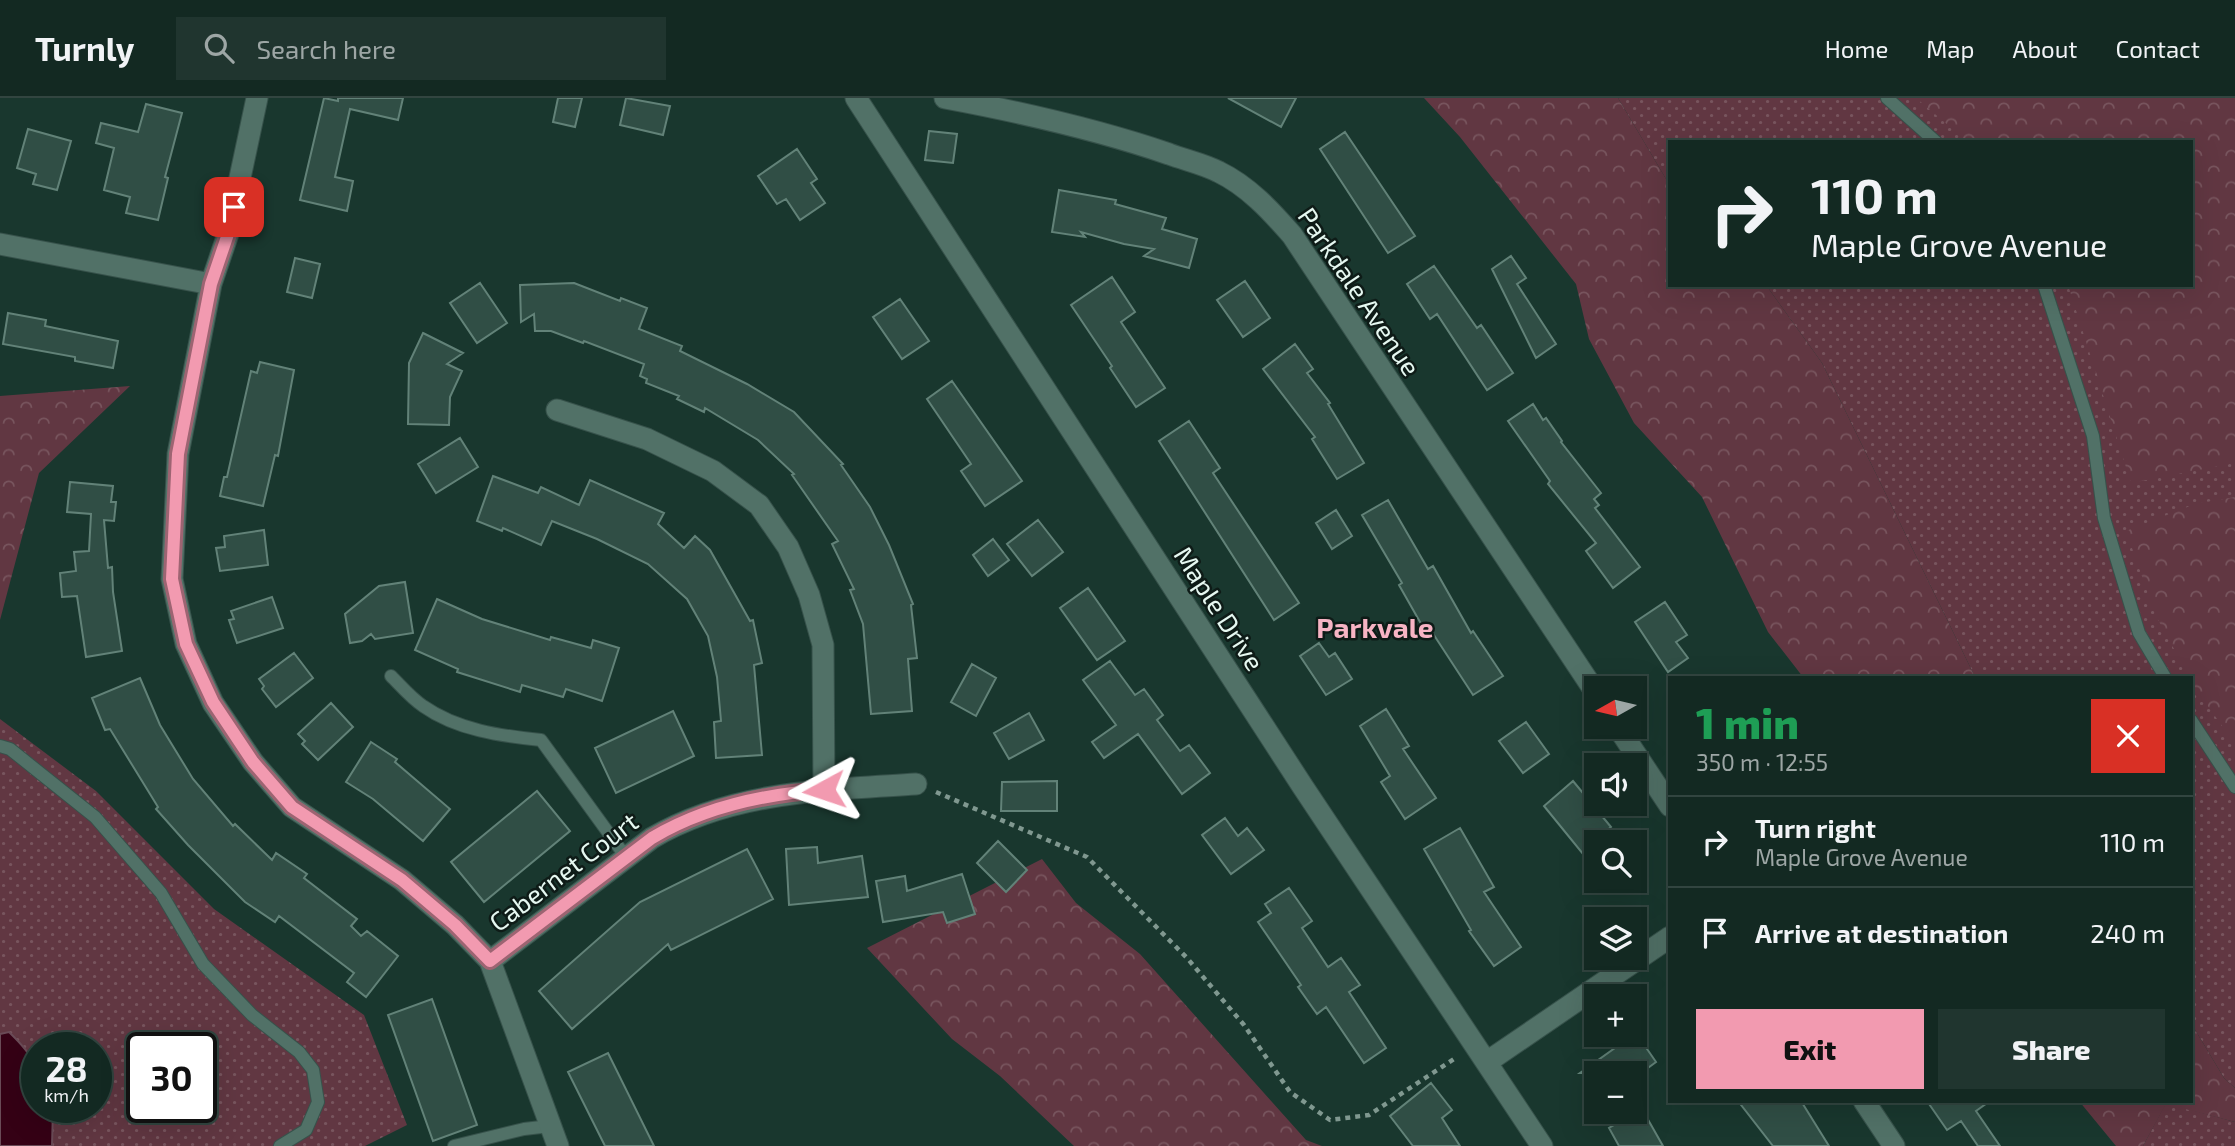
<!DOCTYPE html>
<meta charset="utf-8">
<style>
:root{--surface:#132922;--page:#20352f;--text:#f1f3f6;--muted:#9da6a5;--line:#324540;--accent:#f29ab0}
body{margin:0;font-family:"Exo 2",sans-serif;background:var(--page);color:var(--text);height:100vh;display:flex;flex-direction:column;font-size:26px;white-space:nowrap}
*{box-sizing:border-box;margin:0}
p{font-size:23px;color:var(--muted)}
.icon{flex:none;width:38px;height:38px;fill:none;stroke:currentColor;stroke-width:2;stroke-linecap:round;stroke-linejoin:round}
.map{position:relative;flex:1;overflow:hidden}
.sheet{position:absolute;left:1668px;top:578px;width:525px;height:427px;display:flex;flex-direction:column;background:var(--surface);border-radius:0px;box-shadow:0 7px 28px #0002,0 0 0 2px var(--line)}
.sheet>*{flex:none}
.guide{position:absolute;left:1668px;top:42px;width:525px;height:147px;border-radius:0px;box-shadow:0 7px 28px #0002,0 0 0 2px var(--line);background:#132922;color:var(--text);overflow:hidden}
.needle{width:46px;rotate:262deg}
.tools{position:absolute;left:1584px;top:578px;display:grid;gap:14px}
.tools a{display:grid;place-items:center;width:63px;height:63px;border-radius:0px;background:var(--surface);box-shadow:0 7px 28px #0002,0 0 0 2px var(--line);font-size:35px}
.speed{position:absolute;left:21px;top:934px;display:flex;gap:14px;font-size:35px;font-weight:700;text-align:center}
.speed>*{display:grid;place-content:center;width:91px;height:91px;border-radius:50%;background:var(--surface);box-shadow:0 7px 28px #0002,0 0 0 2px var(--line);line-height:1}
.speed small{font-size:18px;font-weight:400}
.speed .limit{border:4px solid #111;border-radius:10px;background:#fff;color:#111}
.pin{position:absolute;display:grid;place-items:center;width:60px;height:60px;color:#fff;margin:-30px;border-radius:14px;box-shadow:0 4px 10px #0006}
.me{position:absolute;width:77px;margin:-38px;rotate:265deg;stroke-linejoin:round;filter:drop-shadow(0 0 5px #0008)}
.turn{display:flex;align-items:center;gap:24px;height:147px;padding:0 28px;font-size:32px}
.turn .icon{width:91px;height:91px;stroke-width:2.5}
.turn b{display:block;font-size:49px;line-height:60px}
.round{display:grid;place-items:center;flex:none;width:74px;height:74px;border-radius:0px;background:var(--page)}
.head{display:flex;align-items:center;justify-content:space-between;height:119px;padding:0 28px}
h1{font-size:42px;font-weight:800;line-height:52px;color:#1e9e55}
.cta{display:flex;gap:14px;margin-top:auto;padding:14px 28px}
.cta a{flex:1;height:80px;border-radius:0px;background:var(--accent);color:#111;font-size:28px;font-weight:800;line-height:80px;text-align:center}
.cta a+a{background:var(--page);color:var(--text)}
ul{padding:0;list-style:none}
li{display:flex;align-items:center;gap:21px;height:91px;padding:0 28px;border-top:2px solid var(--line)}
li div{flex:1}
li b{display:block;font-size:26px}
li em{font-style:normal}
header{display:flex;align-items:center;gap:42px;box-sizing:border-box;height:98px;padding:0 35px;background:var(--surface);border-bottom:2px solid var(--line)}
header strong{font-size:33px}
nav{display:flex;gap:38px;margin-inline-start:auto;font-size:24px}
.search{width:490px;height:63px;background:var(--page);display:flex;align-items:center;gap:18px;box-sizing:border-box;padding:0 24px;border-radius:0px;color:var(--muted);font-size:26px}
.map>svg:first-child{display:block}
.grass{fill:url(#grass-dots);fill-rule:evenodd}
.forest{fill:url(#forest-crowns)}
.water{fill:#350115;stroke:#6a4b57;stroke-width:2}
.building{fill:#304e45;stroke:#628278;stroke-width:2}
.lines{fill:none;stroke-linecap:round;stroke-linejoin:round}
.lane-casing{stroke:#37524b;stroke-width:14}
.street-casing{stroke:#37524b;stroke-width:23}
.path{stroke:#809890;stroke-width:4.5;stroke-dasharray:5 5;stroke-linecap:butt}
.lane{stroke:#517167;stroke-width:12}
.street{stroke:#517167;stroke-width:21}
.route-casing{stroke:#9d6472;stroke-width:18}
.route{stroke:#f29ab0;stroke-width:12}
.labels{text-anchor:middle;dominant-baseline:central;stroke-width:5;stroke-linejoin:round;paint-order:stroke}
.street-label{font-size:26px;fill:#e6f8f1;stroke:#0e1b17}
.neighbourhood-label{font-size:28px;font-weight:bold;fill:#f7b4c4;stroke:#0e1b17}
</style>
<header>
<strong>Turnly</strong>
<div class="search"><svg class="icon" aria-label="search" viewBox="0 0 24 24"><circle cx="10" cy="10" r="6"/><path d="M15 15l6 6"/></svg>Search here</div>
<nav><a>Home</a><a>Map</a><a>About</a><a>Contact</a></nav>
</header>
<div class="map">
<svg width="2235" height="1048" viewBox="0 0 2235 1048">
<defs>
<pattern id="grass-dots" width="8" height="8" patternUnits="userSpaceOnUse" patternTransform="scale(1.75)"><rect width="8" height="8" fill="#613742"/><path d="M2 2h.1M6 6h.1" fill="none" stroke="#78555e" stroke-width="1.8" stroke-linecap="round"/></pattern>
<pattern id="forest-crowns" width="20" height="18" patternUnits="userSpaceOnUse" patternTransform="scale(1.75)"><rect width="20" height="18" fill="#613742"/><path d="M2 6a3 3 0 1 1 6 0M12 15a3 3 0 1 1 6 0" fill="none" stroke="#78555e"/></pattern>
</defs>
<rect width="100%" height="100%" fill="#19372e"/>
<path class="grass" d="M1618 0H2235V990L2224 980 2191 925V579H1975L1822 265 1766 187H2191V44H1670L1669 86Z
M0 621 96 693 214 811 364 917 407 1027 365 1048H0ZM37 950H96V1010H37ZM142 950H201V1010H142Z
M2166 1005 2235 1024V1048H2143Z"/>
<path class="forest" d="M1424 0H1618L1669 86 1670 187H1766L1822 265 1975 579H1803L1768 534 1702 399 1634 325 1589 241 1576 186 1460 39Z
M1916 0H2235V365L2131 385 2068 187H2191V44H1968Z
M130 288 39 375 0 522V298Z
M2235 399V646L2197 593 2156 518 2126 433 2195 406Z
M1042 761 1076 805 1140 856 1306 1042 1322 1048H1074L1000 978 952 941 867 850Z
M2191 925 2224 980 2235 990V1024L2166 1006 2143 1048H2116L2079 1003H2191Z"/>
<path class="water" d="M9 934C40 964 37 968 37 1010H53L52 1048H0V936Z"/>
<path class="building" d="M324 0 338 3V0H403L398 22 350 11 335 79 353 83 347 113 300 102Z
M558 0H582L575 29 553 24Z
M626 0 670 8 663 37 620 27Z
M1228 0H1296L1281 29Z
M146 6 182 15 165 79 168 80 158 122 126 115 130 99 104 92 114 50 96 45 101 25 138 34Z
M28 31 71 43 57 92 33 86 36 76 17 70Z
M929 33 957 36 953 65 925 62Z
M1345 34 1415 138 1388 155 1320 51Z
M797 51 817 81 811 85 825 105 800 122 786 101 777 106 758 78Z
M1059 92 1116 102 1115 106 1166 120 1162 131 1197 141 1189 170 1144 158 1154 151 1124 146 1081 134 1085 139 1052 134Z
M1511 158 1526 180 1517 186 1556 246 1536 260 1492 171Z
M295 160 320 166 312 200 287 194Z
M1434 168 1477 230 1481 227 1513 275 1487 292 1437 216 1430 221 1407 186Z
M1112 179 1135 214 1121 224 1165 290 1136 309 1110 270 1112 268 1071 207Z
M1245 183 1270 220 1243 239 1217 202Z
M480 185 507 225 477 245 450 205Z
M574 185 620 203 621 200 647 210 639 231 682 248 680 253 747 286 794 314 843 366 841 367 870 409 889 447 913 506 911 507 917 560 908 561 912 613 871 616 863 526 850 492 854 491 832 446 838 443 792 377 794 376 758 342 705 310 704 314 677 301 679 298 646 285 647 281 640 278 644 266 584 243 583 245 551 233H535L534 216 521 224 520 187Z
M900 201 929 243 902 261 873 219Z
M8 215 46 222 45 228 118 243 113 270 75 263V259L3 246Z
M423 235 463 255 447 266 462 273 450 299 449 327 408 326 409 265Z
M1295 246 1313 271 1307 275 1330 305 1328 306 1364 365 1337 381 1312 341 1315 339 1263 271Z
M260 264 294 272 278 358 275 357 263 408 220 398 224 379H227L251 273 257 275Z
M952 283 1022 383 985 408 961 373 971 366 927 301Z
M1533 306 1543 322 1546 320 1562 343 1561 344 1601 395 1594 401 1599 407 1595 410 1640 469 1613 490 1586 453 1596 445 1548 386 1550 383 1508 323Z
M1189 323 1220 370 1213 375 1299 505 1274 522 1159 343Z
M460 340 478 369 436 395 418 366Z
M493 378 538 395 541 389 579 407 590 382 664 415 658 426 684 450 695 438 710 452 750 523 753 522 762 565 754 567 762 657 716 660 714 624 721 623 717 579 708 538 687 501 648 466 597 441 552 423 541 447 503 430 502 433 477 423Z
M70 384 113 388 111 404H116L114 423 104 422 108 470 112 469 113 494 122 553 86 559 77 498 62 499 60 475 76 473 74 454 89 453 91 416 67 414Z
M1388 402 1428 471 1433 468 1471 535 1473 533 1503 578 1473 597 1428 528 1424 531 1399 487 1402 485 1362 417Z
M1336 412 1352 438 1332 451 1316 425Z
M1038 422 1063 454 1032 478 1007 446Z
M264 432 268 467 220 473 216 450 225 449 224 438Z
M993 441 1009 462 988 478 973 457Z
M405 484 413 535 375 541 371 536 362 543 350 545 345 516 379 488Z
M1088 490 1125 543 1097 562 1060 510Z
M272 499 283 530 237 545 229 522 234 521 231 513Z
M437 501 482 521 550 542 551 539 591 550 593 542 619 550 602 603 566 591 563 599 522 587 520 594 457 574 458 571 415 552Z
M1665 504 1687 537 1676 544 1688 560 1668 574 1635 524Z
M1319 545 1329 559 1335 555 1352 581 1326 597 1300 558Z
M294 555 313 580 276 609 262 591 264 588 259 581Z
M1110 563 1135 597 1144 591 1163 617 1157 622 1180 653 1189 647 1210 675 1182 696 1138 636 1104 660 1092 644 1116 627 1083 582Z
M972 566 996 580 976 618 951 604Z
M140 580 160 627 193 681 233 728 235 726 272 762 276 755 307 776 304 780 357 821 351 828 361 838 367 833 398 858 366 899 347 884 354 875 279 818 275 824 245 804 188 747 156 711 158 709 110 631 105 632 92 600Z
M331 605 353 629 318 662 302 646 305 643 298 636Z
M1386 611 1409 648 1403 651 1436 700 1405 721 1381 684 1390 678 1360 628Z
M673 613 694 658 616 695 595 650Z
M1029 615 1044 642 1009 661 994 635Z
M1526 624 1549 656 1523 675 1499 643Z
M371 644 397 661 395 664 450 711 423 743 373 701 346 684Z
M1057 683V713H1001L1002 684Z
M1573 683 1611 729 1596 742V772L1544 708Z
M537 693 570 733 484 804 451 764Z
M1225 720 1238 738 1247 730 1264 752 1231 776 1202 737Z
M1460 730 1494 789 1484 794 1521 849 1494 868 1469 833 1471 832 1424 751Z
M998 743 1027 772 1006 794 977 765Z
M817 749 818 765 862 758 868 799 789 807 786 751Z
M747 751 773 801 671 852 668 846 572 931 539 893 640 804Z
M962 776 975 816 947 825 943 814 883 824 876 783 905 778 907 793Z
M1289 790 1312 823 1302 830 1328 869 1341 860 1360 887 1349 894 1386 950 1364 965 1326 909 1317 916 1298 889 1301 887 1258 824 1271 815 1265 806Z
M432 901 477 1027 433 1043 388 917Z
M1636 935 1656 964 1641 975H1580Z
M608 955 654 1048H605L568 974Z
M1431 985 1452 1012 1442 1020 1460 1048H1413L1390 1018Z
M1738 1003H1801L1829 1048H1773Z
M1927 1003H1990L1976 1013 2000 1048H1978L1961 1023 1947 1032Z
M1642 1011 1663 1048H1619L1609 1030Z"/>
<g class="lines">
<g class="lane-casing">
<path id="lane" d="M1887 0 1936 44
M2044 187 2093 338 2104 420 2139 535 2165 579
M391 578C401 588 411 600 423 608 457 632 501 638 541 642L623 755 621 763
M2191 622 2235 689
M0 648 10 651 95 719 161 795 203 866 252 917 299 954 313 972 318 1004 306 1032 280 1048
M454 1048 524 1031 550 1028"/>
</g>
<g class="street-casing">
<path id="street" d="M257 0 228 136 211 186 178 356 172 481 186 546 213 605 253 664 292 709 402 782 455 827 490 863 558 1048
M856 0 1303 689 1542 1048
M945 0C1020 14 1096 31 1169 56 1185 62 1204 66 1219 74 1248 88 1271 113 1292 137L1596 595
M0 146 211 186
M557 312 647 341 713 373 759 407 788 449 809 497 823 547 824 692
M1617 628 1670 708
M490 863 652 740C732 693 826 692 916 686
M1487 964 1670 839
M1864 1003 1894 1048"/>
</g>
<path class="path" d="M936 694 1087 759 1187 860 1244 927 1290 994 1330 1022 1369 1017 1457 959"/>
<use href="#lane" class="lane"/>
<use href="#street" class="street"/>
</g>
<g class="lines">
<g class="route-casing">
<path id="route" d="M234 109 228 136 211 186 178 356 172 481 186 546 213 604 253 664 292 709 402 782 455 827 490 863 652 740C704 709 764 696 824 692"/>
</g>
<use href="#route" class="route"/>
</g>
<g class="labels">
<g class="street-label">
<text transform="translate(1360 193) rotate(56)">Parkdale Avenue</text>
<text transform="translate(1220 510) rotate(57)">Maple Drive</text>
<text transform="translate(563 773) rotate(-37)">Cabernet Court</text>
</g>
<g class="neighbourhood-label">
<text x="1375" y="529">Parkvale</text>
</g>
</g>
</svg>
<div class="tools">
<a><svg class="needle" viewBox="-14 -14 28 28"><path d="M0-13l5 13h-10z" fill="#e53935"/><path d="M0 13l5-13h-10z" fill="#9da6a5"/></svg></a>
<a><svg class="icon" aria-label="sound" viewBox="0 0 24 24"><path d="M4 9h4l5-4v14l-5-4H4zM17 9q2 3 0 6"/></svg></a>
<a><svg class="icon" aria-label="search" viewBox="0 0 24 24"><circle cx="10" cy="10" r="6"/><path d="M15 15l6 6"/></svg></a>
<a><svg class="icon" aria-label="layers" viewBox="0 0 24 24"><path d="M12 4l9 5-9 5-9-5zM3 14l9 5 9-5"/></svg></a>
<a>+</a>
<a>−</a>
</div>
<div class="speed"><div>28<small>km/h</small></div><div class="limit">30</div></div>
<div class="pin" style="left:234px;top:109px;background:#d93025"><svg class="icon" aria-label="arrive" viewBox="0 0 24 24"><path d="M6 21V4h12l-3 4 3 4H6"/></svg></div>
<svg class="me" style="left:824px;top:692px" viewBox="-20 -20 40 40"><path d="M0-17L14 15 0 8-14 15z" fill="#f29ab0" stroke="#fff" stroke-width="4"/></svg>
<div class="guide">
<div class="turn"><svg class="icon" aria-label="right" viewBox="0 0 24 24"><path d="M7 20v-9h11M14 6l5 5-5 5"/></svg><div><b>110 m</b>Maple Grove Avenue</div></div>
</div>
<section class="sheet">
<div class="head"><div><h1>1 min</h1><p>350 m · 12:55</p></div><a class="round" style="background:#d93025;color:#fff"><svg class="icon" aria-label="close" viewBox="0 0 24 24"><path d="M6 6l12 12M18 6L6 18"/></svg></a></div>
<ul>
<li><svg class="icon" aria-label="right" viewBox="0 0 24 24"><path d="M7 20v-9h11M14 6l5 5-5 5"/></svg><div><b>Turn right</b><p>Maple Grove Avenue</p></div><em>110 m</em></li>
<li><svg class="icon" aria-label="arrive" viewBox="0 0 24 24"><path d="M6 21V4h12l-3 4 3 4H6"/></svg><div><b>Arrive at destination</b></div><em>240 m</em></li>
</ul>
<div class="cta"><a>Exit</a><a>Share</a></div>
</section>
</div>
